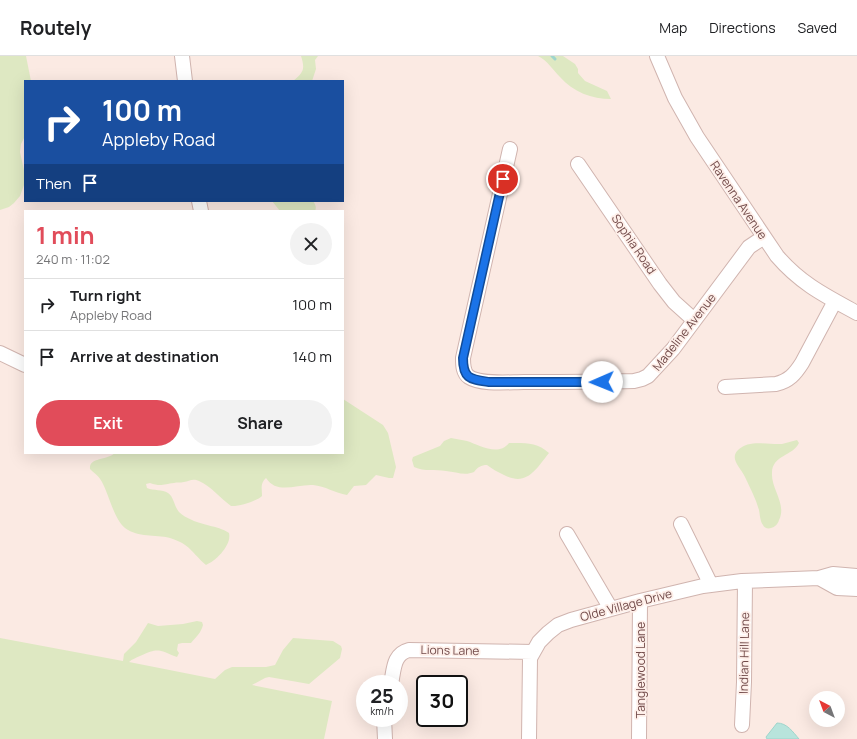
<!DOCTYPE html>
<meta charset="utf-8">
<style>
:root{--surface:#fff;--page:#f2f2f2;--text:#202124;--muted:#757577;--line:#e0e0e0;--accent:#e14c5a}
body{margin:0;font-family:Manrope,sans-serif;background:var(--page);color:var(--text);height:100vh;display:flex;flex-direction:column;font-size:15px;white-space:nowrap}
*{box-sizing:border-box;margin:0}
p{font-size:13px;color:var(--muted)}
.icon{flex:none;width:22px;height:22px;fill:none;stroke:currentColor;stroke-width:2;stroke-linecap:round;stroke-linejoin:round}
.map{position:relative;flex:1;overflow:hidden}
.details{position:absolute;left:24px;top:154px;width:320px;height:244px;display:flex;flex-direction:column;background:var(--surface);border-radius:0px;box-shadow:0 4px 16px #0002}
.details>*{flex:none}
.banner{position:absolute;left:24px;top:24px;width:320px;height:122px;border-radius:0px;box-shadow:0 4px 16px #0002;background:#1a4fa0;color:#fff;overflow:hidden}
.needle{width:26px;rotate:319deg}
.controls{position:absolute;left:809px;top:635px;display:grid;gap:8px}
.controls a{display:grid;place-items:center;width:36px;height:36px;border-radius:50%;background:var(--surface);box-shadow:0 4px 16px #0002;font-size:20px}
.speed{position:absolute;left:356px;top:619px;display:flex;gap:8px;font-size:20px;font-weight:700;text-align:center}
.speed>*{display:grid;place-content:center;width:52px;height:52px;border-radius:50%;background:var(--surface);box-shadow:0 4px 16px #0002;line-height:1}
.speed small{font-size:10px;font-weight:400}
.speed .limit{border:2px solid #111;border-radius:6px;background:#fff;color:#111}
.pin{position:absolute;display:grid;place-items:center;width:34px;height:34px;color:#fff;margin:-17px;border:2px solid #fff;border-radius:50%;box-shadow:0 1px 4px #0007}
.me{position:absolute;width:44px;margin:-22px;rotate:269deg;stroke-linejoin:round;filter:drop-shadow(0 0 3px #0008)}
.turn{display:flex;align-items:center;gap:14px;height:84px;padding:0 12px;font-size:18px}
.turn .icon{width:52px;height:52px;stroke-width:2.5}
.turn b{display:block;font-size:28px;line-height:34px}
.then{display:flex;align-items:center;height:38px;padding:0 12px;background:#0003;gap:8px;font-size:15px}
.round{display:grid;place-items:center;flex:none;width:42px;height:42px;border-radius:21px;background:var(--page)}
.headline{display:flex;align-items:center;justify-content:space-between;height:68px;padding:0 12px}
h1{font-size:24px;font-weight:700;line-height:30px;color:var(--accent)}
.action{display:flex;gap:8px;margin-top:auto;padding:8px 12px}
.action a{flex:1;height:46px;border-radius:24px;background:var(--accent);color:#fff;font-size:16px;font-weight:700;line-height:46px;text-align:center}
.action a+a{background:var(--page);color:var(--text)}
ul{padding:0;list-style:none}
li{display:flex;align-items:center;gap:12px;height:52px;padding:0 12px;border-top:1px solid var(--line)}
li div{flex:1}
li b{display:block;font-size:15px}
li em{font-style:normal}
header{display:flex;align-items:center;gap:24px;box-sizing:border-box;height:56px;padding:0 20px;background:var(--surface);border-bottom:1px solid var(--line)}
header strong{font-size:19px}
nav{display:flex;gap:22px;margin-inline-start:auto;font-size:14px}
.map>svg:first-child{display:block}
.green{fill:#dee8c2}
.water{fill:#b8e4dc;stroke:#9fd5cc}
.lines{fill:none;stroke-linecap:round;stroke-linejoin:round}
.stream{stroke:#9fd5cc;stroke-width:3}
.minor-casing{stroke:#d0b4af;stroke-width:16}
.minor{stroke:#fff;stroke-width:14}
.route-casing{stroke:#114b97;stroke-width:10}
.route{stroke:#1a73e8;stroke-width:7}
.labels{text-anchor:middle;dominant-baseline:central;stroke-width:3.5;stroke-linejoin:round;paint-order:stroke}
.street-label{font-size:12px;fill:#724b4a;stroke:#feefe9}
</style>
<header>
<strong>Routely</strong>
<nav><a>Map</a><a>Directions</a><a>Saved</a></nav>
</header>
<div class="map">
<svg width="857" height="683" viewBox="0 0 857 683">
<rect width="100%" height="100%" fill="#fbeae3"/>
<path class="green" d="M0 0H26L31 25H25V80L21 88 20 96 25 119 24 129 20 140 14 147 9 151 0 154Z
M301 0H318L315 4 316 13 312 25H293C304 16 305 13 301 0Z
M538 0H563L575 8 578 13V17L585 25 607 35 611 43C592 43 573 36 560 21 552 13 548 5 538 0Z
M272 145H313C315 148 317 151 315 155H280Z
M343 343 383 369 388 377 396 411 393 422H389L376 419 366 429 354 430 347 439C335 437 325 430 313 429 297 428 277 439 266 422 260 428 262 432 262 440 257 445 238 451 231 450 220 442 211 430 199 425 193 422 189 425 184 426 180 427 177 426 174 427 164 428 161 431 150 427L146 428 147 432C154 435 162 433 168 437 174 441 174 450 179 456 182 459 187 462 192 464 202 469 222 471 229 477 232 489 216 505 206 509 192 497 190 488 170 482 154 478 139 482 125 472 114 463 109 439 102 426 99 420 94 417 90 413 89 401 106 405 115 397H343Z
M451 382C456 383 462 384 467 385 479 389 498 401 509 387 525 387 537 386 549 397 536 413 527 431 504 419 498 416 492 413 487 409 481 409 478 411 474 416 465 420 456 416 446 415 435 413 425 416 414 411L412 404 413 401 440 390 444 385Z
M797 384 799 387C793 400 772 399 772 417 771 433 787 448 779 464 778 468 775 471 771 472 768 473 764 472 763 469 760 465 760 459 759 454 756 443 750 432 745 421 741 412 729 403 738 394 749 383 768 389 782 388 787 387 792 385 797 384Z
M197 565 202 566 203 569C201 577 196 581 191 587H182L178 588 177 594 179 597 177 601C159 594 159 591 140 600 136 602 132 603 129 606L215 623 225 614 232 611H266L275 609 283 594 293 582 333 585 341 590 342 593 340 602 309 628 269 621 265 622 252 629 332 645 324 683H0V582L123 605 124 598 136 586 148 567 158 570 183 568Z"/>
<path class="water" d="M777 667C787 667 793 676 799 683H767L766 681Z"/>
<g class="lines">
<path class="stream" d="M552 0 555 3"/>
<g class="minor-casing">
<path id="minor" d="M182 0 185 25
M657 0 675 42 697 81 777 200C801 228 826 240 857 257
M510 93 463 302C463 309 463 317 469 321 481 329 509 326 524 326 560 326 597 326 634 325L642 323 648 320 673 293 749 191 764 181
M578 108 660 228 674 246 694 264
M199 145 201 155
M0 297 25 309
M725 331 776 328C789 325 795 318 802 307L835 245
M681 468 711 529
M567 478 611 553
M819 522 837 532 857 533
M391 628C394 614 393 598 409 594L533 596
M384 662 385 683
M742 669 744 626 745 525
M529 683 530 602 539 586 548 577 558 569 571 564 640 545 703 530 742 525 819 522 833 518 857 520
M639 683 640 545"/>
</g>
<use href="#minor" class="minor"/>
</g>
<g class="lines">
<g class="route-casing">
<path id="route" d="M503 123 463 302C463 323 470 323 489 326H602"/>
</g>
<use href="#route" class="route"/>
</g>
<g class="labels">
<g class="street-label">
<text transform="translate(739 144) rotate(56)">Ravenna Avenue</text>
<text transform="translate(634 188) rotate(56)">Sophia Road</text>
<text transform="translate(684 276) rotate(-52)">Madeline Avenue</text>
<text transform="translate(626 549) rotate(-15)">Olde Village Drive</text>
<text transform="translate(450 594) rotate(1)">Lions Lane</text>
<text transform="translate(744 597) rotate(-89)">Indian Hill Lane</text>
<text transform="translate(640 614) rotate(-90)">Tanglewood Lane</text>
</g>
</g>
</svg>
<div class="controls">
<a><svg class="needle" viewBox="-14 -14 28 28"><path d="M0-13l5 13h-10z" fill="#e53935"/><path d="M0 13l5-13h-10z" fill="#757577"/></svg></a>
</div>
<div class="speed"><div>25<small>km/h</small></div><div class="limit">30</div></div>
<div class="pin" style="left:503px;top:123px;background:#d93025"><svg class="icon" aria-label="arrive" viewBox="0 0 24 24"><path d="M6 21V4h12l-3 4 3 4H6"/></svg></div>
<svg class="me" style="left:602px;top:326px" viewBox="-20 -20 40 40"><circle r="19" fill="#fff"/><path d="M0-13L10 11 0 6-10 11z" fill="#1a73e8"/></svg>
<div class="banner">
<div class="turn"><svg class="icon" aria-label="right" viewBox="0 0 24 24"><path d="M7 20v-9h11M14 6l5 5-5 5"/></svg><div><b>100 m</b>Appleby Road</div></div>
<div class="then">Then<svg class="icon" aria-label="arrive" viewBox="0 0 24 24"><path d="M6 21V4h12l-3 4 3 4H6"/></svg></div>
</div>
<section class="details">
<div class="headline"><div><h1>1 min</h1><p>240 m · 11:02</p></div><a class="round"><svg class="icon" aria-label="close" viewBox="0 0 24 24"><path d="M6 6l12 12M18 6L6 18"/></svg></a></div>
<ul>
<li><svg class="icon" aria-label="right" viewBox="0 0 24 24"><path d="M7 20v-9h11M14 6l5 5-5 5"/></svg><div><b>Turn right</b><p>Appleby Road</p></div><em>100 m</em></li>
<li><svg class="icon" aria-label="arrive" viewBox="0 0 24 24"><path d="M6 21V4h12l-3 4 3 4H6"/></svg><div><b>Arrive at destination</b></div><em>140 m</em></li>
</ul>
<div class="action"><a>Exit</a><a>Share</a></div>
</section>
</div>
